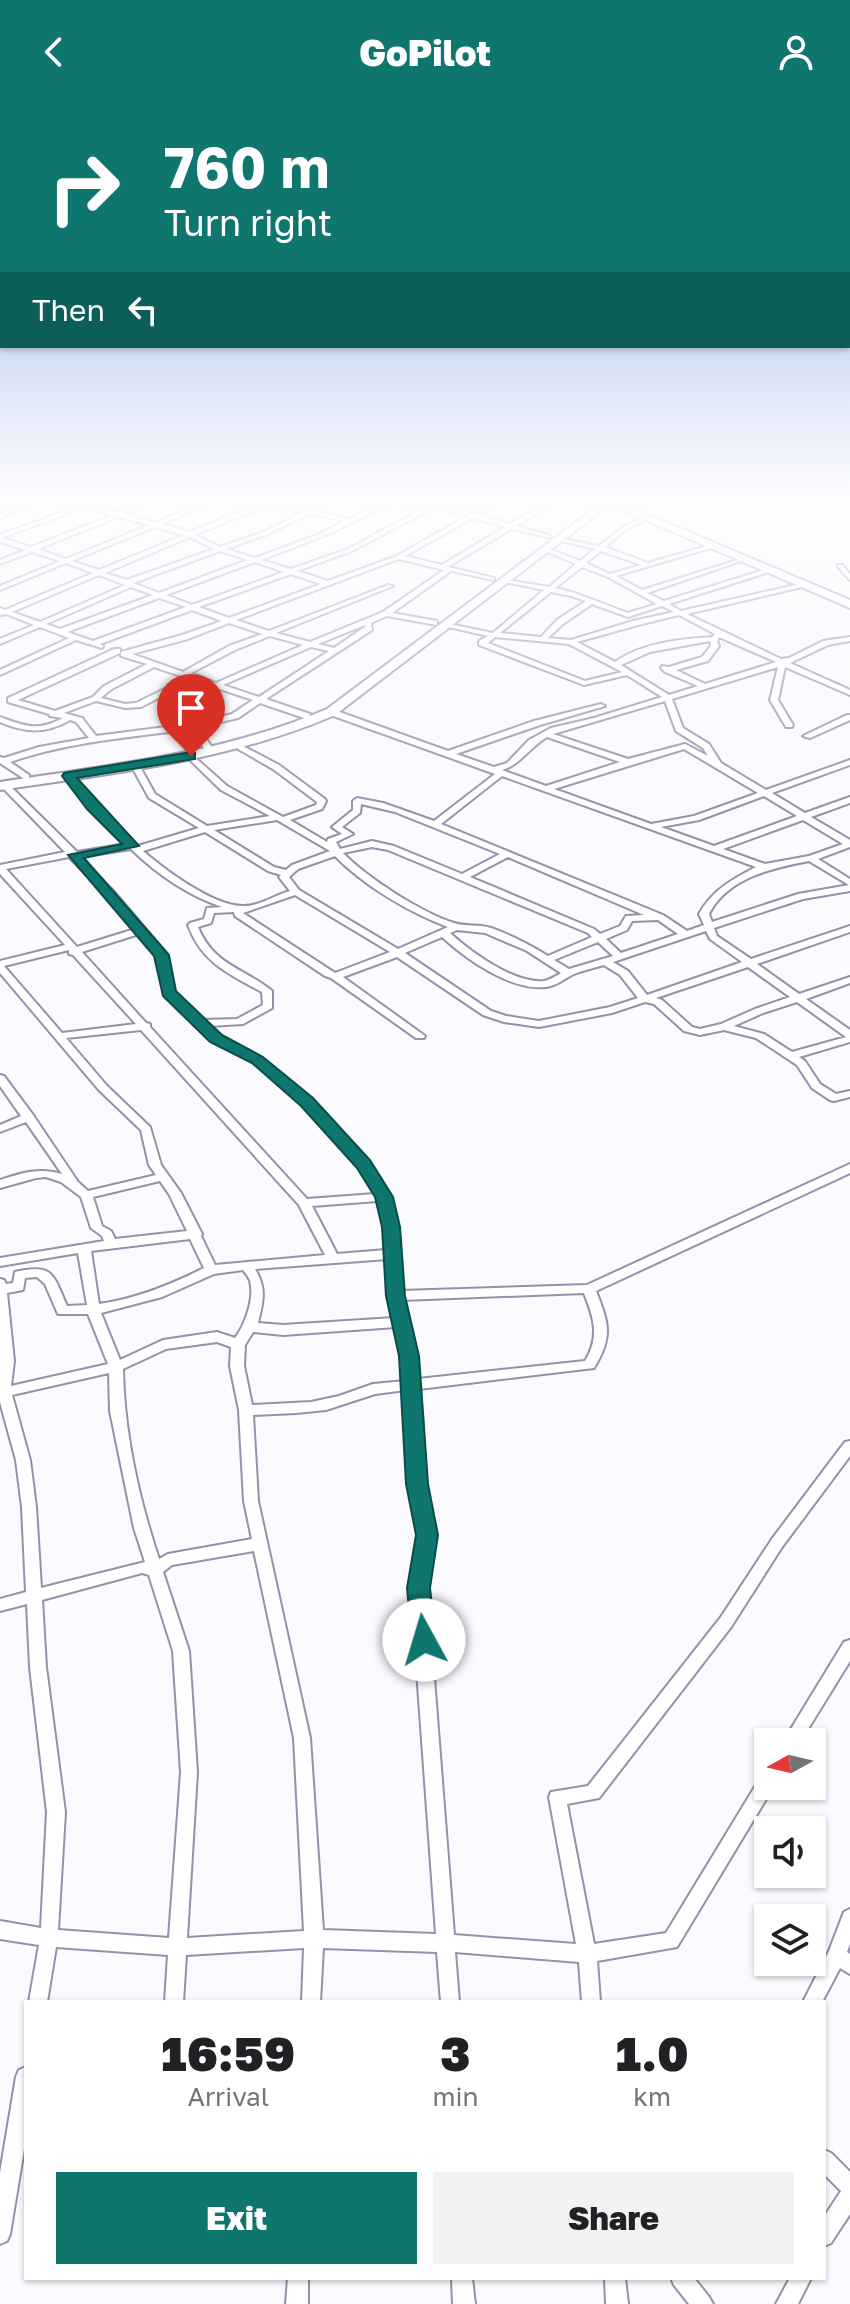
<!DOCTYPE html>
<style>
:root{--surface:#fff;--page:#f2f2f2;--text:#202124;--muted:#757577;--accent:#0f766e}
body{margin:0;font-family:"Golos Text",sans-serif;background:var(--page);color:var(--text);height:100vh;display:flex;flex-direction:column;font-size:30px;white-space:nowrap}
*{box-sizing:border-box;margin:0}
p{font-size:26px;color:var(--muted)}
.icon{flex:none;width:44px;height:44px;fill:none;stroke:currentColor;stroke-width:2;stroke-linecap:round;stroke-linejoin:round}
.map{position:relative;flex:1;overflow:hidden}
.sheet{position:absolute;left:24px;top:1896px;width:802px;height:280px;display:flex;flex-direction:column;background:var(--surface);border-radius:0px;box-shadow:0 2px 6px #0004}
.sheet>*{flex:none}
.hud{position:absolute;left:0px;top:0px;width:850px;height:244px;box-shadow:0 2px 6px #0004;background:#0f766e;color:#fff;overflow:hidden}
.needle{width:52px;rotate:262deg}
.tools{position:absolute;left:754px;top:1624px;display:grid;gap:16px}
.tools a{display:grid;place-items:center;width:72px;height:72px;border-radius:0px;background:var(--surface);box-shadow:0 2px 6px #0004;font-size:40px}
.pin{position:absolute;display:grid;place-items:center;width:68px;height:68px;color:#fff;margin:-82px -34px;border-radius:50% 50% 50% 0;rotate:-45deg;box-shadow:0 0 8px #0007}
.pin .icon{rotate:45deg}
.me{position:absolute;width:88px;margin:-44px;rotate:354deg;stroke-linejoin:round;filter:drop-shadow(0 0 6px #0008)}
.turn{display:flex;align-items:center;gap:28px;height:168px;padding:0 32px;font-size:36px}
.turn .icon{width:104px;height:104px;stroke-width:2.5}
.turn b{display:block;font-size:56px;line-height:68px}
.then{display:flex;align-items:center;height:76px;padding:0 32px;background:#0003;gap:16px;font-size:30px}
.eta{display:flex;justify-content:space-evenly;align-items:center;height:136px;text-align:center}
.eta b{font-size:48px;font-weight:800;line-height:56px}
.primary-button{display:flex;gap:16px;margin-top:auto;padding:16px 32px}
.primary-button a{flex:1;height:92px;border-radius:0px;background:var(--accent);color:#fff;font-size:32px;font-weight:800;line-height:92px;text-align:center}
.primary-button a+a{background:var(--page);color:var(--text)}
header{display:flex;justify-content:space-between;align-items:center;height:104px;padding:0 32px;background:var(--accent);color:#fff;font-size:36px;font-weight:800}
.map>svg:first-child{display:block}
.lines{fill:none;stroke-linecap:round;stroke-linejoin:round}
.street-casing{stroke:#9591aa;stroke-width:4}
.secondary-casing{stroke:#9591aa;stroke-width:4}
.primary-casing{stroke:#9591aa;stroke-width:4}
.street{fill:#fff;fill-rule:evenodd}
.secondary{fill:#fff;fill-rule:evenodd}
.primary{fill:#fff;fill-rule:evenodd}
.route{fill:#0f766e;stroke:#0a4d48;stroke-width:2}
</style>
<header><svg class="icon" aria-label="back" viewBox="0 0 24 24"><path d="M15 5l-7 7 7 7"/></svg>GoPilot<svg class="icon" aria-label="person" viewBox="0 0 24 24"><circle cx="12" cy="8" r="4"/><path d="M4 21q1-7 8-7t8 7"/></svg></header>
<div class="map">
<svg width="850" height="2200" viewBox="0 0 850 2200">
<rect width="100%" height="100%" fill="#fafaff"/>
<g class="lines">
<g class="street-casing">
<path id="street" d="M29 398H38L0 414V410Z
M69 398C85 398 98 406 114 408 126 409 139 398 152 398L124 410 154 419 204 398H213L161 420 190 428 262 398H280L308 405 322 398H330L315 407 349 415 382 398H443L440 401 472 410 492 398H500L478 411 510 420 546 398H554L516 422 551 432V434L511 425 448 463 494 474V476L451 467 392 509 437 517V521L387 512 371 519 372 526 266 595 310 610V614H304L260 599 238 614 199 623 212 644 211 646H205L192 625C131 633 68 638 10 658L29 671V675L26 676 0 659V653L4 654 39 643 89 634 76 618 70 616C46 630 26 629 0 618V613C25 622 37 628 63 614L50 612 49 610 8 598V594L114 545H120V549L18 596 55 607 93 593 104 582 147 560 121 552V548L182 531 222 517 192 506 100 540 103 542 102 544 76 536 0 571V566L69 534 40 523 0 540V535L34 521 6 510 0 511V504L5 506 93 469 66 459 0 486V482L60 457 32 448 0 460V456L25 446 0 438V431L78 402ZM270 400 303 408 264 428 220 443 195 431ZM389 400 427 402 348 445 291 465 261 456 324 432ZM84 403 112 411 31 443 2 434ZM435 403 467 412 397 452 328 477 297 467 352 447ZM310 409 344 417 320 430 255 454 226 445 268 430ZM118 413 149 421 66 455 38 445ZM473 414 505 423 442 461 405 452ZM155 423 184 431 99 466 72 457ZM190 433 214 445 127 476 105 469ZM220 447 248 456 159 489 133 479ZM399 455 444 466 383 508 310 538 276 529 393 482 388 481 269 527 236 516ZM255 458 284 468 192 501 166 491ZM291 470 321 480 229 514 199 503ZM99 471 125 481 40 518 12 508ZM131 483 153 491 60 525 46 520ZM159 494 186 503 93 537 67 528ZM229 519 262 530 229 542 183 568 132 550 188 535ZM365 521V523L334 544 318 540ZM270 532 303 541 216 579 191 569 235 546ZM311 543 329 547 259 593 223 581ZM154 563 187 574 136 599 125 600 101 594 110 586ZM194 576 210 582 176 599 189 620 96 632 82 614 64 609 96 597 125 604 141 603ZM217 584 253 596 232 610 196 619 184 600Z
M644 413 649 414 627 425 605 443 648 459 714 440 717 442 616 472 642 486 744 454V456L647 489 664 497 770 464 773 466 772 467 669 500 681 507 804 479 806 480V482L687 510 781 555 789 554 823 537 850 533V537L828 541 790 559 850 586V591L785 563 778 596 793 621 792 623H786L770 596 778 563 672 595 683 624 709 640 721 659 766 686 850 656V661L772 689 805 709 850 693V699L811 713 850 736V743L818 755 850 775V787L803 795 714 824 717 832 751 855 850 822V828L757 860 799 890 850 873V879L806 895 850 926V938L799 953 805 957 820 980 836 990 850 987V993L834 997 830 996 812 984 797 961 756 934 724 926 700 931 684 927 654 900 645 898 612 909 539 923 504 918 483 911 397 853 343 873 425 932 424 934H416L331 874 325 872 235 812 234 808 214 809 211 819 198 823C213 861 244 864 272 887V904L243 920 209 922 220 932 261 954 293 979 329 1013 381 1075 387 1090 390 1093 388 1095 397 1123 401 1187 587 1181 850 1060V1069L596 1187C609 1220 613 1233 594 1264L419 1285 423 1324 424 1380 434 1431 427 1484 454 1831 576 1840 549 1693 551 1688 588 1682 721 1513 772 1435 845 1338 850 1337V1352L782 1443 731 1523 599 1694 567 1700 594 1840 666 1829 762 1671 768 1668V1682H774L677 1843 597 1857 600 1898H582L579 1858 455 1848 459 1898H441L437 1848 323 1844 320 1898H302L304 1844 186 1851 183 1898H165L168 1851 56 1843 47 1898H29L39 1841 0 1835V1817L41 1824 47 1708 30 1563 27 1500 0 1507V1495L26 1488 22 1403 16 1356 0 1298V1175L4 1176 6 1180 13 1179 15 1168C53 1159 53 1170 67 1202L87 1201 78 1149 0 1162V1154L104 1137 102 1132 91 1124 81 1093 61 1078 46 1073 36 1074 0 1084V1076C21 1069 40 1063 62 1070L26 1018 0 1028V1021L21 1012 0 982V971L4 972 33 1011 78 1078 88 1087 156 1071 149 1061 141 1026 99 986 0 869V857L65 841 0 770V761L65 748 1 682 8 680 77 748 126 740 65 674V670H71L107 711 138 742 199 724 149 694 131 661 135 658 139 661 155 690 207 722 270 712 221 686 188 654 187 652 191 650 227 682 283 713 316 701 317 698 273 665 238 645 237 643 241 641 279 661 325 695 326 697 322 705 290 716 327 738 328 735 342 730 332 723 353 706V697L357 694 383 699 434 717 495 670 328 610V606H334L448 647 534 617 601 600 605 602 540 621 456 650 494 663 507 659 529 636 551 624 594 614 662 593 627 571 584 581 479 541V537L488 532 440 521 444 519 493 529 544 486 501 477V475L549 483 576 460 543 446V444H547L580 457 595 445 557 436V434L599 442 623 423ZM601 447 642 461 610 470 586 459ZM582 463 608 473 657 500 628 509 575 489 555 484ZM551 488 571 492 586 497 557 516 541 533 500 529ZM592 500 628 513 662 502 674 508 633 517 571 536 548 534 563 520ZM679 511 715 530 712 533C681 535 641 539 615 558L577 538 638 521ZM495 533 569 540 622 568 585 577 488 539ZM719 533 776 558 705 580 676 566 708 557 719 542 717 538ZM710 537 711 542 702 553 669 563 662 562 661 564 665 568 698 582 669 591 621 561 650 548ZM665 597 676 627 703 644 708 652 685 640 628 655 553 630ZM547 633 620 658 546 682 502 666C520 661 530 643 547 633ZM684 645 758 689 694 712 651 720 554 685ZM502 672 756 763C733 775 712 786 699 810L704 821 687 827 663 811 441 720ZM764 692 797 712 714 742 661 723 699 716ZM361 700 395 708 500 750 462 770 394 742 372 737 340 745 336 738 353 730 342 723 360 709ZM277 716 330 747 292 761 286 766 274 763 214 726ZM803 716 843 740 809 752 765 760 723 745ZM205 728 268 767 281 771 279 773 290 787C275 791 258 803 242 802 212 801 165 766 143 747ZM372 743 388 746 588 829 592 833 548 852C530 841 511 831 491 824 479 820 466 823 454 819 422 809 367 774 343 749ZM131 745C157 770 187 791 222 803L207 804 204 815 190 819 188 821C202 859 229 870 262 888L263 901 237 915 203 916 173 888 166 849 115 789 80 753ZM335 752C363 781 410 809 448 823L398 845 299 786 289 773 298 765ZM69 753 109 793 135 825 77 843 6 765ZM508 753 644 811 626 812 620 822 600 830 594 825 470 773ZM809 757 849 781 798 790 712 818 709 810C728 773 773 764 809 757ZM295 791 390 848 335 869 243 809ZM658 816 678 830 621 849 606 835 627 826 632 817ZM457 826 485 829 527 847 561 869C556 872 550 876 544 877 514 880 471 848 450 829ZM706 827 710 835 742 858 647 891 628 867 613 858ZM139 830 157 851 164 891 212 936 253 958 285 983 321 1017 371 1079 375 1090 307 1095 150 923V920L146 919 82 848ZM442 833C466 855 511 887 546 883 557 882 565 874 574 870 584 866 594 864 604 861L620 871 638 894 610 903 539 917 506 912 491 907 405 849ZM598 838 613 852 569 865 554 856ZM69 846V850L73 851 136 920 62 929 4 862ZM748 863 790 893 755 905 721 920 700 925 692 923 662 896 656 894ZM797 898 846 933 792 948 764 930 734 922 763 909ZM141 926 299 1101 325 1151 215 1161 201 1132 202 1130 181 1089 161 1061 150 1023 107 982 66 934ZM160 1077 169 1090 187 1127 115 1135 111 1127 102 1122 93 1093ZM377 1097 385 1123 386 1146 337 1150 312 1102ZM190 1135 204 1164C170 1181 136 1195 99 1200L91 1147ZM387 1155 389 1192 394 1214 283 1221 258 1219C263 1197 267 1185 255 1165ZM243 1166C246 1170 249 1173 250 1177 255 1194 245 1221 235 1234L217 1228 163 1236 120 1256 101 1209 162 1193 214 1170ZM37 1173 45 1180 58 1210H88L108 1260 11 1282 14 1257 7 1189 23 1186 25 1174ZM584 1189C594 1214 600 1233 585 1257L418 1275 416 1252 402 1196ZM396 1223 402 1252 405 1277 373 1280 339 1292 311 1298 252 1301 244 1262 245 1241 253 1228 283 1231ZM217 1238 231 1243 230 1262 239 1306 244 1397 252 1435 168 1450 159 1455C139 1395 124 1329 123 1265L166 1245ZM109 1269 110 1307 134 1424 145 1458 41 1484 36 1403 30 1356 12 1291ZM406 1286 409 1324 410 1380 420 1431 411 1484 436 1830 323 1826 310 1634 258 1397 253 1311 296 1309 326 1306 375 1290ZM254 1447 294 1634 304 1827 187 1834 197 1668 189 1547 163 1468 172 1461ZM142 1469 149 1471 173 1547 181 1668 169 1834 58 1826 65 1708 46 1563 42 1496Z
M838 461H842L850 470V476L838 463Z
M847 611H850V616L810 634 803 632Z
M850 1536V1557L800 1638H783L844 1538Z
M850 1805V1840L847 1848 850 1850V1870L840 1864 822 1898H803L829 1847 844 1808Z
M26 1963V2033L10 2130 7 2137 0 2140V2069L16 1973 19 1966Z
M824 2046 831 2049 850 2068V2110L831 2139 824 2142V2113L841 2087 824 2070Z
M288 2174H308V2200H286Z
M452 2174H472L475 2200H453Z
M605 2174H625L628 2200H606Z
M671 2174H694L709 2193 713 2200H689L674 2181Z
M790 2174H811L798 2200H776Z"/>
</g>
<g class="secondary-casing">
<path id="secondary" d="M603 398H613L335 611C228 657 115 669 0 686V678C112 661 222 650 327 605Z"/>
</g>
<g class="primary-casing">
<path id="primary" d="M604 398H618L850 496V504Z"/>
</g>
<use href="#street" class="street"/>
<use href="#secondary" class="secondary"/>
<use href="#primary" class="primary"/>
</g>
<linearGradient id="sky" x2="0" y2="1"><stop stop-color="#8face3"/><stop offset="0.56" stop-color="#fdfdff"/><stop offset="1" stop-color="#fdfdff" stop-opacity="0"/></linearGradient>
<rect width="850" height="706" fill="url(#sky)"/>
<path class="route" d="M191 648 195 649V655L77 674 139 742 84 754 169 851 176 887 222 931 263 953 313 994 370 1056 393 1093 400 1123 405 1192 419 1252 428 1380 438 1431 430 1484 436 1536 432 1543 424 1546 416 1543 412 1536 407 1484 416 1431 406 1380 399 1252 386 1192 382 1123 375 1093 357 1064 301 1002 252 959 210 938 163 892 154 852 68 751 122 740 87 705 62 672 64 669Z"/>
</svg>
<div class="tools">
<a><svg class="needle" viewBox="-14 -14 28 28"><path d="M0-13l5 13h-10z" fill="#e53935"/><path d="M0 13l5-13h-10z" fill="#757577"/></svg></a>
<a><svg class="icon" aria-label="sound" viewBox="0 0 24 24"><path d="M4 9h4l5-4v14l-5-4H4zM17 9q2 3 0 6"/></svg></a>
<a><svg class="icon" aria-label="layers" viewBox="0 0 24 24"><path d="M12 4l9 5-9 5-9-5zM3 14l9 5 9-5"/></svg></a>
</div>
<div class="pin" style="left:191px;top:652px;background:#d93025"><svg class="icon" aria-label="arrive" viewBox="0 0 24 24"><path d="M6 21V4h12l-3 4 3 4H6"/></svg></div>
<svg class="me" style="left:424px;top:1536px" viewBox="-20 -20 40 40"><circle r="19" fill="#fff"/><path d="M0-13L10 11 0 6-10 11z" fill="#0f766e"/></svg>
<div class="hud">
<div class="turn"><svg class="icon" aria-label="right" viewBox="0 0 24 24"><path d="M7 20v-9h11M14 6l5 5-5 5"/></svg><div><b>760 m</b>Turn right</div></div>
<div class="then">Then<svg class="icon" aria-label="left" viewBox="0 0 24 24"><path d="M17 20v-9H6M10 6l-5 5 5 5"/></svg></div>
</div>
<section class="sheet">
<div class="eta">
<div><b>16:59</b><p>Arrival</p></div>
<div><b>3</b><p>min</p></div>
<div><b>1.0</b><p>km</p></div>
</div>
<div class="primary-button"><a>Exit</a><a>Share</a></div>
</section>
</div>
